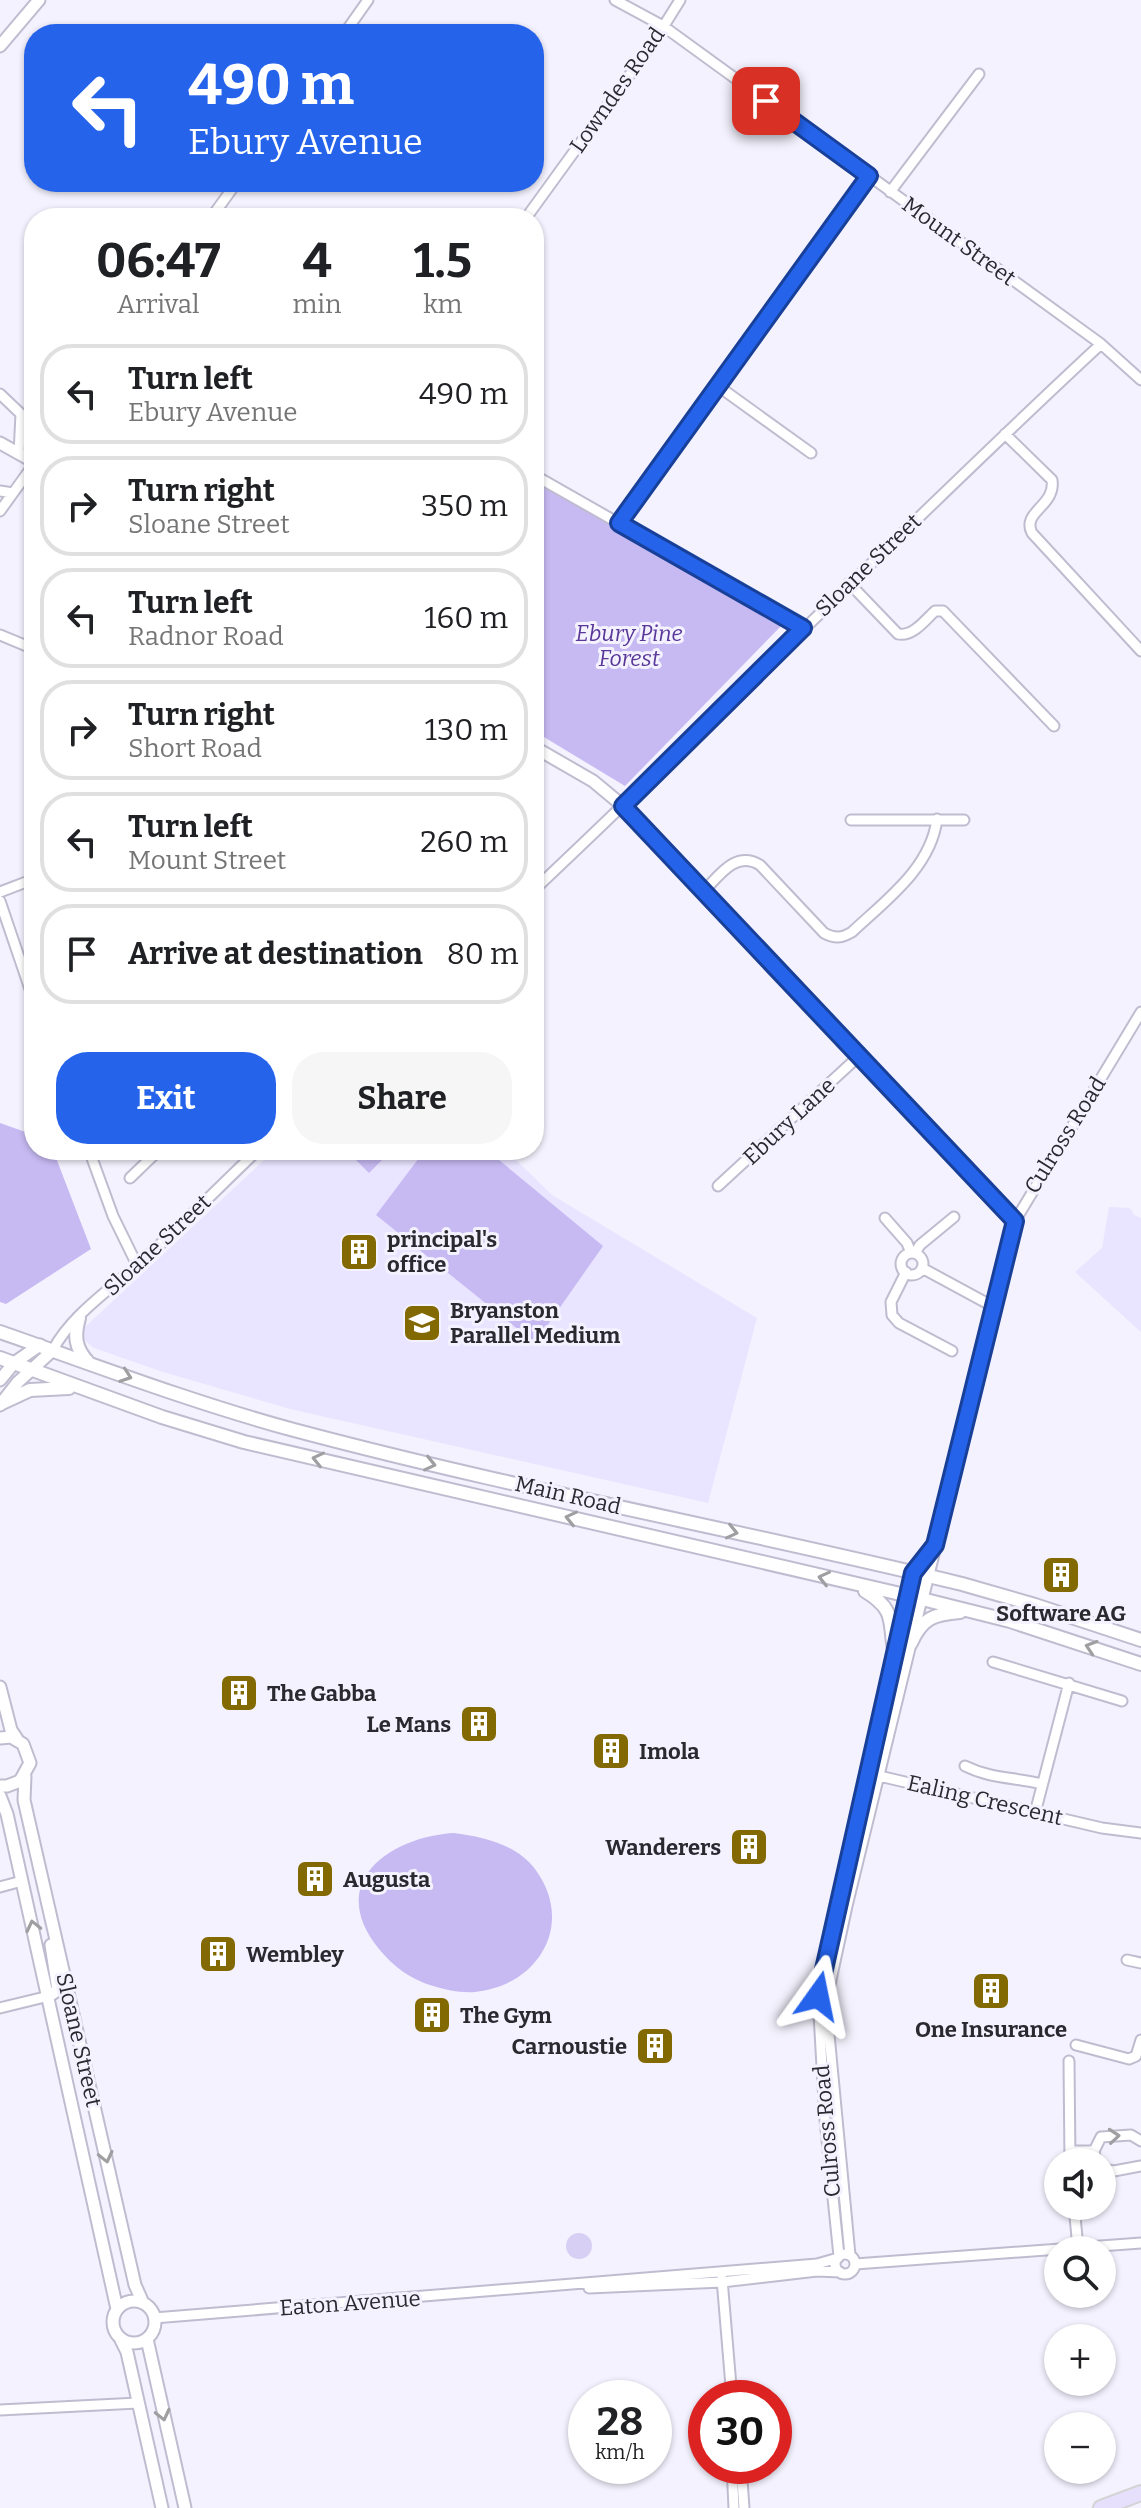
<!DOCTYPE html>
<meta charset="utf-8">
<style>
:root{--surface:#fff;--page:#f6f6f6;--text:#202124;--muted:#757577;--line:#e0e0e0;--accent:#2563eb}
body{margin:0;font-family:Bitter,serif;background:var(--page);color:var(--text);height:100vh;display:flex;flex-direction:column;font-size:30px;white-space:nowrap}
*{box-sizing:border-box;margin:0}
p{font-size:26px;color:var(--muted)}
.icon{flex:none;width:44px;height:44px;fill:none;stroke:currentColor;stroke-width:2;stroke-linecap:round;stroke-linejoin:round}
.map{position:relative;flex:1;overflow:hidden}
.drawer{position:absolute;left:24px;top:208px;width:520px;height:952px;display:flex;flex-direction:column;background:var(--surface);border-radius:32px;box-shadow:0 2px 6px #0004}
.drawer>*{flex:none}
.top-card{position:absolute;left:24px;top:24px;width:520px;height:168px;border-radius:32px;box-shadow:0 2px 6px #0004;background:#2563eb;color:#fff;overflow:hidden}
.controls{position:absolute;left:1044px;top:2148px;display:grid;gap:16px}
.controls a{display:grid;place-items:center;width:72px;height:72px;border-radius:50%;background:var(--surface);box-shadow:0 2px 6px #0004;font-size:40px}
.speed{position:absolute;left:568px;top:2380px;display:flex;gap:16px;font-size:40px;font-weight:700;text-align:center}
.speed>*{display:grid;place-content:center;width:104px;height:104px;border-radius:50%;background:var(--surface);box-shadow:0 2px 6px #0004;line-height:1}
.speed small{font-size:20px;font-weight:400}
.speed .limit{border:12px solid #d22;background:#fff;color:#111}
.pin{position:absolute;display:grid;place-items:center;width:68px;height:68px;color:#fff;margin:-34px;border-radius:16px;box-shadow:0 4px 12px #0006}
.me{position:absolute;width:88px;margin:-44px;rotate:12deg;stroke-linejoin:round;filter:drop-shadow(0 0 6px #0008)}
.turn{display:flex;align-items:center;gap:28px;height:168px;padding:0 32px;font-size:36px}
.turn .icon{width:104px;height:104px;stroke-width:2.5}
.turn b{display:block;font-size:56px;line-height:68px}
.eta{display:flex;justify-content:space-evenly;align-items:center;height:136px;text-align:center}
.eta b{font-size:48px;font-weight:700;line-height:56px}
.primary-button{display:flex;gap:16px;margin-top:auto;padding:16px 32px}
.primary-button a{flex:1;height:92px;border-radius:32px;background:var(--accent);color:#fff;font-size:32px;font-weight:700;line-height:92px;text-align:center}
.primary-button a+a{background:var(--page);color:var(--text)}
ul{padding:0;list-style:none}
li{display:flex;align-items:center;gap:24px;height:100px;margin:0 16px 12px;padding:0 16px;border:4px solid var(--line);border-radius:32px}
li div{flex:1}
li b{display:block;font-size:30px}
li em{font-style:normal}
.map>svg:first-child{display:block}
.built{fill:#e9e4ff}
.green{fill:#c7baf3}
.water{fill:#d7d0f4}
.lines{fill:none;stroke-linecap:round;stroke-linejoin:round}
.minor-casing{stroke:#c0bcd0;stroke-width:13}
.tertiary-casing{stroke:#c0bcd0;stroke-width:15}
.secondary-casing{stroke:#c0bcd0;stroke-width:16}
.primary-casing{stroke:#d4d4d6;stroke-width:18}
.minor{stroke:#fff;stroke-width:9}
.tertiary{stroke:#fff;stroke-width:11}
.secondary{stroke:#fff;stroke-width:12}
.primary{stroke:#e6e0fc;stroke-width:14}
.oneway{stroke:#9f9fa2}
.route-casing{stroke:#184099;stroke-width:20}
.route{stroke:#2563eb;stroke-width:14}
.labels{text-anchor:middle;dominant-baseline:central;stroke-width:6;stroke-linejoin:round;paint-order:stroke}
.street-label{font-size:22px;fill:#2a2930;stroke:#f4f2fe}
.park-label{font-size:22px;font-style:italic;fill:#583799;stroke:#f4f2fe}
.poi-label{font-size:22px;font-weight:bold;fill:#2a2930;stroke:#f4f2fe;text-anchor:start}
</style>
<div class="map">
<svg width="1141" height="2508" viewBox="0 0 1141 2508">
<rect width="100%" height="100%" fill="#f4f2fe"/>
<path class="built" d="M275 1150H506L552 1195 757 1318 708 1503 290 1409 163 1372 94 1348 83 1339 80 1328 83 1329Z
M1109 1207 1130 1208 1134 1215 1141 1218V1332L1075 1272 1102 1248Z"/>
<path class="green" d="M534 479 616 529 784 623 625 786 534 731Z
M0 1123 34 1135V1150H53L91 1249 6 1304 0 1302Z
M346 1150H392L369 1173Z
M425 1150H487L603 1246 535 1343 376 1215Z
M454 1833C483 1837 516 1844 535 1869 576 1924 538 1986 475 1992 460 1993 447 1990 433 1986 410 1979 394 1967 379 1949 325 1883 389 1837 454 1833Z"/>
<path class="water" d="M566 2246a13 13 0 1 1 26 0a13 13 0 1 1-26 0Z"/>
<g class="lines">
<g class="minor-casing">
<path id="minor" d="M615 0 663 26 1101 344 1141 380
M344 34 368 0
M890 192 979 74
M211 218 237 182
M526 218 655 40 680 0
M718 386 811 453
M0 394 21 414 19 454
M1005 434 1052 480C1056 506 1021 512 1032 533L1141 651
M534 475 803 628
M0 491 13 493
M0 511 34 464
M619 523 869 176
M849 583 898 634C913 637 925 620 935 611H943L1054 726
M0 635 34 649
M851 820H964
M534 890C725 710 909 522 1101 344
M0 892 34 879
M703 892C719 876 735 850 760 865L824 933C835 939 842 938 852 932 885 901 931 868 937 819
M0 901 34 1001
M89 1150 113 1216 137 1265
M130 1178 159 1150
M718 1186 859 1056
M885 1218 907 1243 911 1253
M1015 1221 1141 1012
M915 1253 920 1245 954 1217
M901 1264a11 11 0 1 1 22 0a11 11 0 1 1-22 0Z
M922 1268 994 1307
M906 1272 891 1302 892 1315 899 1323 952 1351
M53 1350C70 1316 113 1287 141 1262 181 1226 219 1187 258 1150
M993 1662 1122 1701
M965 1766C991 1779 1014 1777 1042 1784
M875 1775 1102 1828 1141 1833
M1035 1813 1069 1683
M0 1887 22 1881
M1127 1960 1141 1963
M0 2008 49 1996
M1076 2045 1129 2059 1136 2056 1141 2040
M1069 2061 1070 2162
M1070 2151H1094
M1096 2162 1094 2151 1101 2137 1131 2135 1141 2141
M1102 2169 1114 2171 1141 2166
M1074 2206 1078 2248
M835 2264a10 10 0 1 1 20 0a10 10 0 1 1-20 0Z
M850 2255 826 2003 847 1906 922 1599
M839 2256 825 2120 818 1996 908 1596
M855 2264 1141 2243
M722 2279 732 2398
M589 2288 722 2282 817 2271 840 2272
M154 2318C375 2301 596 2283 817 2264L838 2258
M0 2410 138 2403
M732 2466 734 2508
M741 2466 744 2508"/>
</g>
<g class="tertiary-casing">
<path id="tertiary" d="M0 46 39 0
M0 443 34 462
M534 747 593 781 623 806 1015 1221 922 1599
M0 1380 14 1363 40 1345
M0 1405 18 1382 53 1350
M908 1596 913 1573 932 1548
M0 1687 11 1730 17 1739
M0 1738 11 1737 23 1744 30 1763 20 1781 7 1786H0
M25 1776 24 1800 135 2285 143 2303
M0 1796 7 1814 117 2309
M49 1996 58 1990 51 1945
M113 2322a21 21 0 1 1 42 0a21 21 0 1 1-42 0Z
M147 2339 185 2508
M121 2340 127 2352 162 2508"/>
</g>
<g class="secondary-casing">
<path id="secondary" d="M79 1318C74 1336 75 1348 88 1362
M0 1332C97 1366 194 1403 294 1430 515 1489 740 1530 962 1584L1035 1605 1141 1640
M0 1358 162 1417 244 1442 922 1599 1010 1621 1141 1664
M2 1403 30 1390 69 1388
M865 1591C898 1611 888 1623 895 1655
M911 1643C922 1618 934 1614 960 1612"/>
</g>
<g class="primary-casing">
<path id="primary" d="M1101 2508 1141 2493"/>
</g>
<use href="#minor" class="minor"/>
<use href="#tertiary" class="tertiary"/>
<use href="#secondary" class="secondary"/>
<use href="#primary" class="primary"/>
</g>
<defs><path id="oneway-chevron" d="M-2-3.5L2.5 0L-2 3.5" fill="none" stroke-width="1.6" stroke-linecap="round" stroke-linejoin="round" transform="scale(2)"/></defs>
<g class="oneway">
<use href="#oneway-chevron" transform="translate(126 1376) rotate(19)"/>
<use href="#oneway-chevron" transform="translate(318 1459) rotate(-167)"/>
<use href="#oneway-chevron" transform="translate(430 1464) rotate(13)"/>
<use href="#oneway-chevron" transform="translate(571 1518) rotate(-167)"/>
<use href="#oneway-chevron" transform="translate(732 1532) rotate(13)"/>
<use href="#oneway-chevron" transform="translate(824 1578) rotate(-167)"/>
<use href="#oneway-chevron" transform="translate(1091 1647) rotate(-162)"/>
<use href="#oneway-chevron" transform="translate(33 1926) rotate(-103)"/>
<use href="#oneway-chevron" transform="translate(1114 2136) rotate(-5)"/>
<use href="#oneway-chevron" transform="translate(106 2157) rotate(77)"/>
<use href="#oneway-chevron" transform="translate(163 2415) rotate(77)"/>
</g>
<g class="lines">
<g class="route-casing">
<path id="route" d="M766 101 869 176 619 523 803 628 623 806 1015 1221 935 1545 913 1573 818 1996"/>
</g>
<use href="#route" class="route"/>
</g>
<defs>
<g id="building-square" transform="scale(2)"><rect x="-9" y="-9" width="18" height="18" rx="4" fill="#826901" stroke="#f4f2fe"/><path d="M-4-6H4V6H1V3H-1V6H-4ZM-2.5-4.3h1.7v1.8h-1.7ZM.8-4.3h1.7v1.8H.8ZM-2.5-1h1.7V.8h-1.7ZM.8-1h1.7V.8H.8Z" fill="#fff"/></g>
<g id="school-square" transform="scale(2)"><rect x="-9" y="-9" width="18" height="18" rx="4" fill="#826901" stroke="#f4f2fe"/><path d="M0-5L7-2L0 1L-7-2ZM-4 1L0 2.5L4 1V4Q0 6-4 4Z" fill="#fff"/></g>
</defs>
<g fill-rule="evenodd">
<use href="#building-square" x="359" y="1252"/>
<use href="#school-square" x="422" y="1323"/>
<use href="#building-square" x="1061" y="1575"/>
<use href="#building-square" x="239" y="1693"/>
<use href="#building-square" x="479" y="1724"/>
<use href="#building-square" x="611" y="1751"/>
<use href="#building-square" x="749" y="1847"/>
<use href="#building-square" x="315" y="1879"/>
<use href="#building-square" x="218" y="1954"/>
<use href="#building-square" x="991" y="1991"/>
<use href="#building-square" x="432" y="2015"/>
<use href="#building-square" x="655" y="2046"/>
</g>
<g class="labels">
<g class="street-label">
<text transform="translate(617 90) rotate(-55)">Lowndes Road</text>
<text transform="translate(959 241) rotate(36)">Mount Street</text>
<text transform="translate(868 565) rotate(-44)">Sloane Street</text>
<text transform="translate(789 1121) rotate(-43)">Ebury Lane</text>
<text transform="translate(1065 1135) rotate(-58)">Culross Road</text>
<text transform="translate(157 1245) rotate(-43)">Sloane Street</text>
<text transform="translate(568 1495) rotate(13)">Main Road</text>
<text transform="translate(985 1800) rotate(13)">Ealing Crescent</text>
<text transform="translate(79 2040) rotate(77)">Sloane Street</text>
<text transform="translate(827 2131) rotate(-95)">Culross Road</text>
<text transform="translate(350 2303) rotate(-4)">Eaton Avenue</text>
</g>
<g class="park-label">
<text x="629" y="633">Ebury Pine<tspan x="629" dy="25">Forest</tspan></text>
</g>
<g class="poi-label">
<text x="387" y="1239">principal's<tspan x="387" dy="25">office</tspan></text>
<text x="450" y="1310">Bryanston<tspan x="450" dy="25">Parallel Medium</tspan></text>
<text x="1061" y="1613" text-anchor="middle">Software AG</text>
<text x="267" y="1693">The Gabba</text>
<text x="451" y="1724" text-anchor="end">Le Mans</text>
<text x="639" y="1751">Imola</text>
<text x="721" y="1847" text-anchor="end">Wanderers</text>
<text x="343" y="1879">Augusta</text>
<text x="246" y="1954">Wembley</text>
<text x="460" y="2015">The Gym</text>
<text x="991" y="2029" text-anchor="middle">One Insurance</text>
<text x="627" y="2046" text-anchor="end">Carnoustie</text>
</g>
</g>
</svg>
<div class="controls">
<a><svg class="icon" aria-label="sound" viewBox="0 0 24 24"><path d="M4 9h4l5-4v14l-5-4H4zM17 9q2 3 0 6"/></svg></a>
<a><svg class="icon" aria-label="search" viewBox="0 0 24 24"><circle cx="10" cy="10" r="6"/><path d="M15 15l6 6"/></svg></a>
<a>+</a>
<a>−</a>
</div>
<div class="speed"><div>28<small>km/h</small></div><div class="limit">30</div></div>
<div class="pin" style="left:766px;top:101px;background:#d93025"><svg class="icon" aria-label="arrive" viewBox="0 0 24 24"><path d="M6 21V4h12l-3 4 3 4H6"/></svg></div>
<svg class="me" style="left:818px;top:1996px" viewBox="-20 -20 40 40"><path d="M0-17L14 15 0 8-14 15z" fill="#2563eb" stroke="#fff" stroke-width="4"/></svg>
<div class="top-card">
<div class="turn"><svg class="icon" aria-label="left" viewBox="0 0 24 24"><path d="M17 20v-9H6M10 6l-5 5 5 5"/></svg><div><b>490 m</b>Ebury Avenue</div></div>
</div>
<section class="drawer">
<div class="eta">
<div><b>06:47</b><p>Arrival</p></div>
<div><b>4</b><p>min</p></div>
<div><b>1.5</b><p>km</p></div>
</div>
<ul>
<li><svg class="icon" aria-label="left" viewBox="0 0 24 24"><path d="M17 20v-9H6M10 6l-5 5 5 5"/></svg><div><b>Turn left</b><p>Ebury Avenue</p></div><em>490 m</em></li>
<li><svg class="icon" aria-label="right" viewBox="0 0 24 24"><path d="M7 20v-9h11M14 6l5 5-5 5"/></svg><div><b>Turn right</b><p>Sloane Street</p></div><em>350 m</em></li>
<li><svg class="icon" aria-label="left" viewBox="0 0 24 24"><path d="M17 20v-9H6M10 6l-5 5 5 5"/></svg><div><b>Turn left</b><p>Radnor Road</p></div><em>160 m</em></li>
<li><svg class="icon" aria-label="right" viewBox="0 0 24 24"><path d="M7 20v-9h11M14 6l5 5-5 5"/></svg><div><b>Turn right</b><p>Short Road</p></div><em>130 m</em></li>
<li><svg class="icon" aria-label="left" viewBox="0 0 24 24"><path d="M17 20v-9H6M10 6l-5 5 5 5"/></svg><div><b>Turn left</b><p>Mount Street</p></div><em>260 m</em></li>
<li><svg class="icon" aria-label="arrive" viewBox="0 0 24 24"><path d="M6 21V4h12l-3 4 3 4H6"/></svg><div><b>Arrive at destination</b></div><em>80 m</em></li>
</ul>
<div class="primary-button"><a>Exit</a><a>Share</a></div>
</section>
</div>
